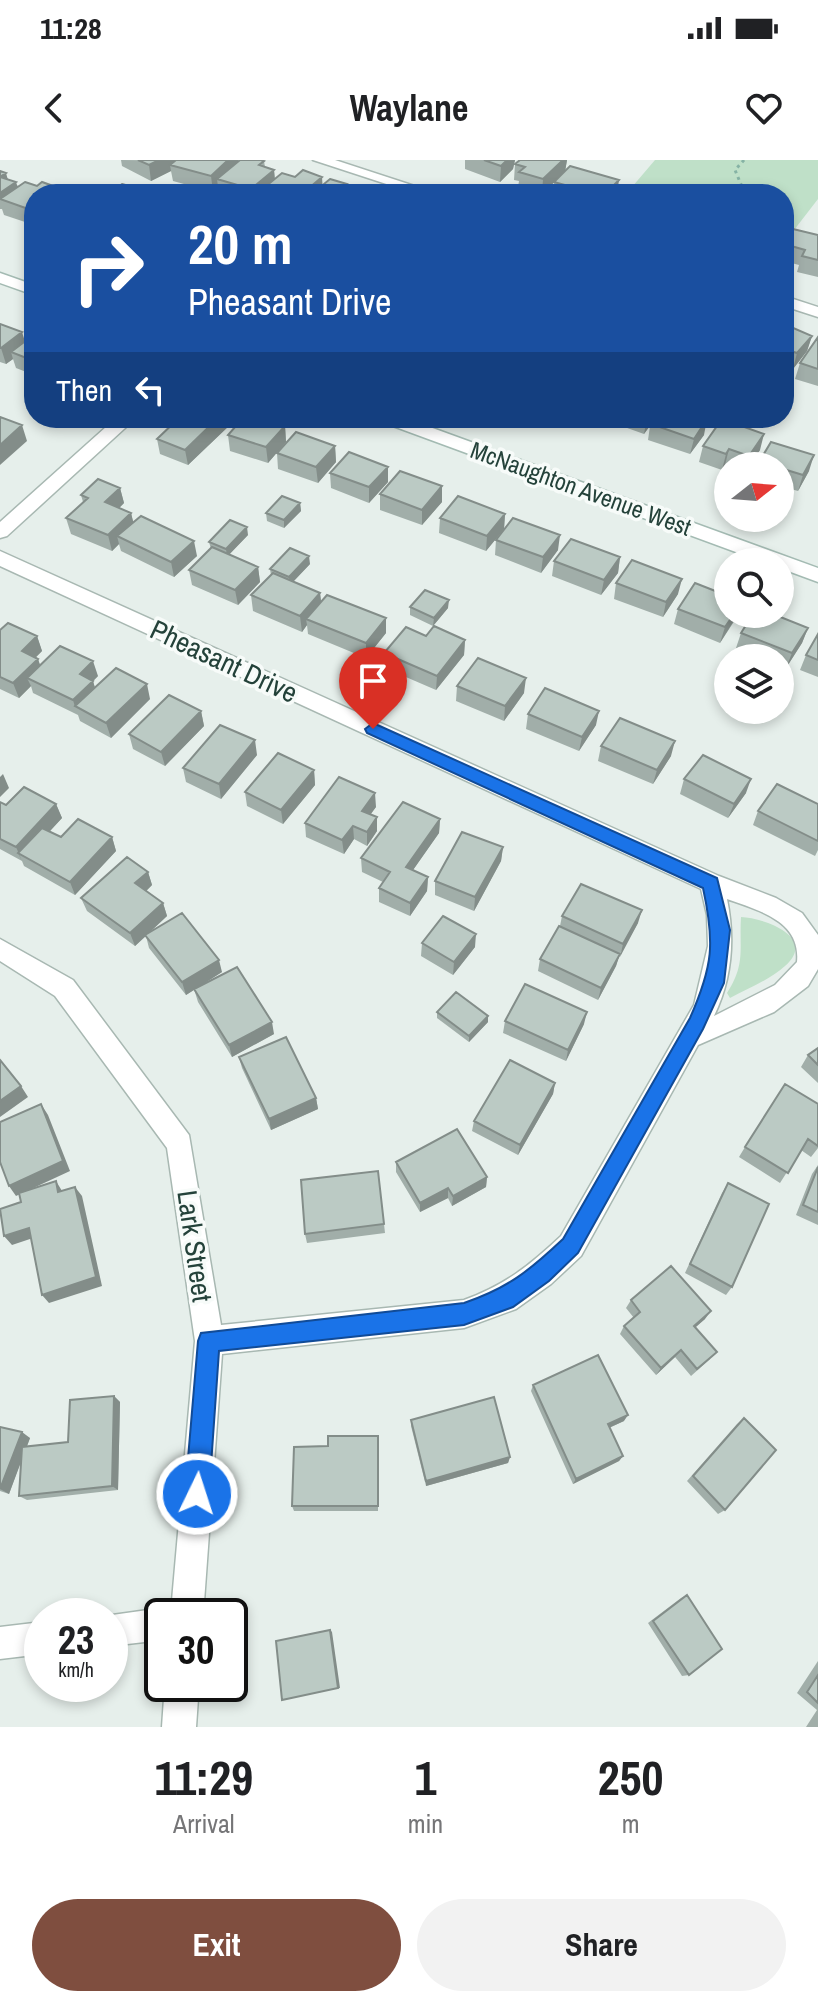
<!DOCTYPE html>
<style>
:root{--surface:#fff;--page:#f2f2f2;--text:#202124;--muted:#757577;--accent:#7f4e3f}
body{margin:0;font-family:"Archivo Narrow",sans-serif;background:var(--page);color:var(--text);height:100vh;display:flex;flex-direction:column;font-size:30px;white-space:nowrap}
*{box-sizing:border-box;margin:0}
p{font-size:26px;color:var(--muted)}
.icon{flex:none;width:44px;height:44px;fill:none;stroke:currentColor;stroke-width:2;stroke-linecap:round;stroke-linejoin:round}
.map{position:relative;height:1567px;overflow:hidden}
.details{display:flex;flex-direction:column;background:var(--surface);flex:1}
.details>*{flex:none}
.hud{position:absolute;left:24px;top:24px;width:770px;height:244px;border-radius:32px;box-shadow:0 4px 12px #0003;background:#1a4fa0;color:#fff;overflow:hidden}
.needle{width:52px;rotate:73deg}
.controls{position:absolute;left:714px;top:292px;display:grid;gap:16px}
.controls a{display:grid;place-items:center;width:80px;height:80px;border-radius:50%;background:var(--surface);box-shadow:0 4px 12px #0003;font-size:40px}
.speed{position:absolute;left:24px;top:1438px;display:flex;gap:16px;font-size:40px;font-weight:700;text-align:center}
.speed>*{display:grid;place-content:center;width:104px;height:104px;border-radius:50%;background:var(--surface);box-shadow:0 4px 12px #0003;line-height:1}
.speed small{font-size:20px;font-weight:400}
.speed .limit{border:4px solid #111;border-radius:12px;background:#fff;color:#111}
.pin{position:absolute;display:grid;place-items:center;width:68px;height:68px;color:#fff;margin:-82px -34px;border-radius:50% 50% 50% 0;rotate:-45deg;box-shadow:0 0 8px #0007}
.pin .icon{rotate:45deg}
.me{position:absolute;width:88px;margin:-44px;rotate:4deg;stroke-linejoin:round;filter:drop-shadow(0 0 6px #0008)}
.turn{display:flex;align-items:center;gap:28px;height:168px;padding:0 32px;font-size:36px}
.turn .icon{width:104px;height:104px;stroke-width:2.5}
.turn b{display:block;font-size:56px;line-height:68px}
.then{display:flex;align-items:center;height:76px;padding:0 32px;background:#0003;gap:16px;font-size:30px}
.eta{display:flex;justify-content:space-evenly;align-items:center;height:136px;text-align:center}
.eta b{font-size:48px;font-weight:800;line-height:56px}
.button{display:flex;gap:16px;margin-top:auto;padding:16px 32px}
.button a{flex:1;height:92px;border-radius:48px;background:var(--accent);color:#fff;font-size:32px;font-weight:800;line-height:92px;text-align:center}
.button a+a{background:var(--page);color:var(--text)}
.status{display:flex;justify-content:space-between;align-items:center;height:56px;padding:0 40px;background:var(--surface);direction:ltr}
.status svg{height:22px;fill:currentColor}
header{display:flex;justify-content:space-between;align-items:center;height:104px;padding:0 32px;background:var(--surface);font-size:36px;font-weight:800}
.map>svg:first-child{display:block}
.green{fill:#bfe0c8}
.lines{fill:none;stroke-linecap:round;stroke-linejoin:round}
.street-casing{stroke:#a8b8b2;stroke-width:3}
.secondary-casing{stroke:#a4bbb3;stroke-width:3}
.path{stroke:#86b3a5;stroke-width:3;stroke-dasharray:3 4;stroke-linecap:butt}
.street{fill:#fff;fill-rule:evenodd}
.secondary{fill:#fff;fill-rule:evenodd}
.wall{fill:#a1aea9}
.shaded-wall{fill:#838d89}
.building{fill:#bbcac4;stroke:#838d89;stroke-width:2}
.route{fill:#1a73e8;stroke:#114b97;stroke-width:2}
.labels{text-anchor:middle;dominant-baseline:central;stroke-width:7;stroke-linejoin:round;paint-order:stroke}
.far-street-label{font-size:24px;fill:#24423a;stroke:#f7fbf9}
.street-label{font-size:28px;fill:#24423a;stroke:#f7fbf9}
</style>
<div class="status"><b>11:28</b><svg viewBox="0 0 49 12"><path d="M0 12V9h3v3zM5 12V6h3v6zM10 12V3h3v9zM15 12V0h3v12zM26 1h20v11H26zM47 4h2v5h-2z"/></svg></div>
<header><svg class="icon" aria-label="back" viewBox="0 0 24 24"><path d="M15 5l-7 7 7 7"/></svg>Waylane<svg class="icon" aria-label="heart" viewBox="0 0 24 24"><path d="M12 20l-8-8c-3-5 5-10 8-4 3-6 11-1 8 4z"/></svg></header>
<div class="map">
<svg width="818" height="1567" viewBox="0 0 818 1567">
<rect width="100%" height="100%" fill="#e6efeb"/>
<path class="green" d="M655 0H818V39L784 83V34H626Z
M741 757C764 758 818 777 785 806 769 820 749 828 730 838L727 833C746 804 739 789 741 757Z"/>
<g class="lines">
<g class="street-casing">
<path id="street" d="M313 0H335L439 34H417Z
M784 136 818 147V157L784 146Z
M116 258H136L7 376 0 378V362Z
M0 391 719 716 776 738 802 753 818 775V809L808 826 774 852 698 885 581 1096 551 1124 516 1149 464 1168 222 1194 203 1456H162V1480L110 1486V1456H105L162 1448 171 1452 195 1181 167 988 55 836 0 801V779L73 820 189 975 221 1165 464 1140C505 1125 529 1106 561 1076L694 845 708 786 707 755 701 729 0 406ZM727 739C760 751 801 761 797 802L775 825 714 856C732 819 735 779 727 739Z
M42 1462V1494L0 1499V1467Z
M165 1524H199L196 1567H162Z"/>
</g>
<g class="secondary-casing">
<path id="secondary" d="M0 113 34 125V135L0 123Z
M379 258H405L818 408V422L780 408V402H763L382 262Z"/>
</g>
<path class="path" d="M744 0 735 10 745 34"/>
<use href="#street" class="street"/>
<use href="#secondary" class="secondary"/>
</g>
<path class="wall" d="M121 0 264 1 265 7 274 10 275 18 323 25 356 34H219L218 27 213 32 173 21 171 11 151 21 122 6Z
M465 0H515L513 9 500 22 465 9Z
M567 0 565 11 617 34H553L554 22 542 34H540L518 27 519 21 514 20 515 4Z
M0 11 8 19 18 26H37L70 32 71 34H34V65L4 55 2 49H0Z
M818 75V117L797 112 799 105 784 101V84Z
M0 164 25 181 34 177V215L16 208 13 199 6 204 0 202Z
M784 164 812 176 807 191 793 209 784 206Z
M818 177V226L795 219 800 203Z
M179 258H231L232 263 188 305 160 294 157 279Z
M617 258H703L704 275 690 294 648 280 650 266 644 274 616 264Z
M285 266 286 282 268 303 230 291 228 275Z
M335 286 336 302 318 323 278 309 277 293Z
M703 286 760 290 749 306 725 305 722 310 699 302Z
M759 302 809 311 798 331 780 326V306H757Z
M330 313 388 322 369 343 331 328Z
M120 328 124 343 119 348 131 353 133 362 197 396 174 417 121 391 119 384 112 391 71 374 66 358 83 342 81 335Z
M380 334 442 342 422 365 380 350Z
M300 343 301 351 284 368 267 361 266 353Z
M505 354 504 369 486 391 439 373 440 358Z
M248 375 229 394 258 407 260 422 238 445 192 425 189 410 211 389 209 382Z
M496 380 558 390 541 413 495 395Z
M620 397 618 413 601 435 552 416 554 401Z
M310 404 293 422 320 433 321 442 386 473 366 498 308 474 307 465 302 472 253 451 251 435 271 415 270 409Z
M616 423 678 434 663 457 614 439Z
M410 447 448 448 433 466 410 455Z
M678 449 737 457 720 483 674 464Z
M808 468 802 483 786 508 780 506V498H761L736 488 741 473Z
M0 470 37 476 42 491 36 497 38 499 40 505 98 516 93 521 95 528 150 539 111 578 80 561 78 555 33 533 31 526 19 538 0 529Z
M818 474V517L800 510 806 495Z
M426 476 465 480 464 495 436 530 385 508 384 493Z
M457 526 524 533 504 561 456 541Z
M201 551 204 566 165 606 133 589 129 574Z
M528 554 596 565 579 591 526 569Z
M601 586 671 596 653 624 598 601Z
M257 595 221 639 186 622 183 608Z
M314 610 315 625 283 664 247 646 245 632Z
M684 619 746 633 728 658 680 634Z
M0 642 6 645 56 644 62 658 50 671 61 677H112L116 691 75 735 24 706 22 701 0 689Z
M818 644V690L815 696 753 665 758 651Z
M376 647 370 654 377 671 367 686 354 679 344 694 306 677 305 663Z
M440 659 439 673 413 710 428 717 427 731 410 756 379 742V728L383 722 362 712 361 698Z
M503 687 501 701 474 751 435 735V721Z
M148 712 152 725 146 731 163 743 167 756 150 772 222 812 186 835 149 788 146 776 135 786 87 751 81 738Z
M562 756 638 763 619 796 616 806 598 840 538 811 540 799 560 766Z
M422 783 475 787 453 815 421 796Z
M194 829 274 874 232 897 198 842Z
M437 852 488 862 469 882 437 858Z
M505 861 584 864 566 901 503 873Z
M818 888V923L801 907 808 895Z
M239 897 316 938 318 949 271 970 242 908Z
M555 923 553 934 518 995 472 971 474 961Z
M818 944V988L811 997 801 990 780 1023 739 997 745 987Z
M396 1002 487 1017 486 1027 452 1046 448 1038 420 1052 396 1012Z
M818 1005V1065L796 1055 812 1014Z
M728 1023 732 1127 726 1135 685 1113 722 1033Z
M384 1064 385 1073 307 1083 305 1074Z
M631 1140 705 1159 695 1167 710 1199 691 1216 675 1197 656 1215 620 1174 624 1166 634 1158 626 1148Z
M533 1225 624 1261 609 1268 623 1296 619 1301 573 1324 531 1231Z
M114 1236 120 1242 118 1330 27 1340 19 1336 21 1301 9 1334 0 1331V1267L30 1278 27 1286 68 1282Z
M744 1258 725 1350 718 1354 687 1321 737 1264Z
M411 1260 510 1297 508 1303 426 1326 411 1266Z
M378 1276V1351H294L292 1346 328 1286Z
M687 1435 689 1515 682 1516 648 1463 681 1438Z
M818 1501V1567H806L817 1550 797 1533Z"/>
<path class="shaded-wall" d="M159 0H187L170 5 171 11 151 21 149 5Z
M228 0H238L239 8 217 19 218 27 213 32 211 16Z
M507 0H515L513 9 500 22 501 6Z
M563 0H567L565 12 542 34 543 19Z
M274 10 275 25 260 31V34H252L251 29Z
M6 13 10 27 16 22 21 37 0 39V17Z
M322 17 323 32 321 34H302Z
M619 20 617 34H605Z
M22 172 27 188 11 192 13 199 6 204 1 188Z
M812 176 807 191 793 209 797 193Z
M218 258H231L232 263 188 305 185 290Z
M647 258H657L651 264 644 274Z
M707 259 704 275 690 294 694 279Z
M22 265 27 281 0 305V285Z
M285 266 286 282 268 303 266 287Z
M764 274 760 290 749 306H747L749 296Z
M335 286 336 302 318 323 316 307Z
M729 289 725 305 722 310 726 294Z
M814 295 809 311 798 331 803 315Z
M388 307V322L369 343V327Z
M442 326V342L422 365V350Z
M120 328 124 343 109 358 105 342Z
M300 343 301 351 284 368V360Z
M131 353 135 369 117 376 119 384 112 391 108 375Z
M505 354 504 369 486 391 487 376Z
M247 367 248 375 227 397 226 389Z
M560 375 558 390 541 413 543 397Z
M194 381 197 396 174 417 171 402Z
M309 396 310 404 290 425 289 417Z
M620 397 618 413 601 435 604 420Z
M258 407 260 422 238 445 235 430Z
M682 419 678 434 663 457 666 442Z
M320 433 322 449 306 459 307 465 302 472 300 456Z
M449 440 448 448 433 466 434 458Z
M734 454H738L720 483 725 467Z
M386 458V473L366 498V483Z
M808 468 802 483 786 508 792 493Z
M37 476 42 491 27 506 22 491Z
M465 480 464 495 436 530 437 516Z
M38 499 43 514 27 518 31 526 19 538 13 523Z
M93 501 98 516 93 521 97 535 75 547 73 540 80 514Z
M526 518 524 533 504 561 505 546Z
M147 524 150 539 111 578 106 563Z
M201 551 204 566 165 606 161 592Z
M599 551 596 565 579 591 582 577Z
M255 580 257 595 221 639 219 624Z
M675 581 671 596 653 624 657 610Z
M314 610 315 625 283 664 281 650Z
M3 614 9 628 0 637V617Z
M751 619 746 633 728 658 734 644Z
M375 633 376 647 363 665 362 651Z
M56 644 62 658 26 697 18 693 22 701 16 687Z
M377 657V671L367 686V672Z
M440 659 439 673 406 720V707Z
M353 666 354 679 344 694 342 680Z
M112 677 116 691 75 735 70 722Z
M503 687 501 701 474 751 475 737Z
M148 712 152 725 140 737 135 723Z
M428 717 427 731 410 756V743Z
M163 743 167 756 135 786 130 773Z
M642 750 638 763 620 797 623 784Z
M476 774 475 787 453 815 454 802Z
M620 794 616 806 598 840 601 828Z
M219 800 222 812 186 835 182 822Z
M587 852 584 864 566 901 568 890Z
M488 856V862L469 882V876Z
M272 862 274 874 232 897 229 885Z
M555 923 553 934 518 995 520 985Z
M21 926 28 937 0 957V941Z
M316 938 318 949 271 970 269 959Z
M41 944 48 955 70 1011 16 1036 9 1026Z
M487 1017 486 1027 452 1046 453 1036Z
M56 1021 62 1031 58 1032Z
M75 1027 82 1036 102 1126 49 1143 42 1135Z
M448 1028V1038L420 1052V1043Z
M29 1068 36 1077 12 1085 4 1076Z
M711 1151 705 1159 688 1174 694 1166Z
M681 1190 675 1197 656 1215 661 1208Z
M114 1236 120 1242 118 1330 112 1326Z
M628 1255 624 1261 604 1270 608 1264Z
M22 1272 30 1278 9 1334 0 1329Z
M623 1296 619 1301 573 1324 576 1319Z
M510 1297 508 1303 426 1326V1321Z
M330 1470 332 1472 340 1528H338Z"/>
<path class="building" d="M138 0H159L149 5Z
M176 0H228L211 16 170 5Z
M240 0H261L264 1 259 5 274 10 251 29 217 19Z
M484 0H507L501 6Z
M520 0H563L543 19 519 12 525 7 515 4Z
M570 6 619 20 605 34H597L554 22Z
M303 10 322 17 302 34H270L260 31 282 13 295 17Z
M0 11 6 13 0 17 16 22 0 33Z
M330 19 347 24 341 30 356 34H312Z
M25 22 37 26 42 22 70 32 67 34H34V51L0 39Z
M122 24 143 30 138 34H109Z
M793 69 818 75V100L802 96 805 90 784 84Z
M0 164 22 172 1 188H0Z
M784 164 812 176 797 193 784 189Z
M32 176 34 177V201L11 192Z
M818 177V209L800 203Z
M0 257 22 265 0 285Z
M179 258H218L185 290 157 279Z
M243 258H260L285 266 266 287 228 275Z
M655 258H703L707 259 694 279 651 264Z
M722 259 764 274 749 296 729 289 726 294 703 286Z
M296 272 335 286 316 307 277 293Z
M771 282 814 295 803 315 780 308V306H772L759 302Z
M349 292 388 307 369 327 330 313Z
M400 311 442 326 422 350 380 334Z
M98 319 120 328 105 342 131 353 108 375 66 358 88 338 81 335Z
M282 336 300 343 284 360 266 353Z
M458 336 505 354 487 376 440 358Z
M141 356 194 381 171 402 117 376Z
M513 358 560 375 543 397 496 380Z
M230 360 247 367 226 389 209 382Z
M571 379 620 397 604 420 554 401Z
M212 387 258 407 235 430 189 410Z
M290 388 309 396 289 417 270 409Z
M632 400 682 419 666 442 616 423Z
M273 413 320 433 300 456 251 435Z
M695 423 728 436V454H734L725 467 678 449Z
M425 430 449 440 434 458 410 447Z
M327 435 386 458 366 483 306 459Z
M753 454H773L808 468 792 493 741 473Z
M8 463 37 476 22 491 38 499 13 523 0 517V470Z
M434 466 465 480 437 516 384 493 406 467 426 476Z
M818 474V500L806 495Z
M60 486 93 501 80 514 93 521 73 540 27 518Z
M478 498 526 518 505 546 457 526Z
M116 508 147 524 106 563 75 546Z
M545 528 599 551 582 577 528 554Z
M169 535 201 551 161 592 129 574Z
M620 558 675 581 657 610 601 586Z
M220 565 255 580 219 624 183 608Z
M278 593 314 610 281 650 245 632Z
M703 595 751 619 734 644 684 619Z
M339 617 375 633 362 651 377 657 367 672 353 666 342 680 305 663Z
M777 624 818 644V681L758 651Z
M24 627 56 644 16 687 0 679V642L6 645Z
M403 642 440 659 406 707 428 717 410 743 379 728 390 712 361 698Z
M78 659 112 677 70 722 18 693 42 668 61 677Z
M462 672 503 687 475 737 435 721Z
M127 697 148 712 135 723 163 743 130 773 81 738Z
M581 724 642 750 623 784 562 756Z
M182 753 219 800 182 822 145 775Z
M443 756 476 774 454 802 422 783Z
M559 766 620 794 601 828 540 799Z
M237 807 272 862 229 885 194 829Z
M525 824 587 852 568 890 505 861Z
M456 832 488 856 469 876 437 852Z
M286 877 316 938 269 959 239 897Z
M818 888V905L808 895Z
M0 900 21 926 0 941Z
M510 900 555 923 520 985 474 961Z
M785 924 818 944V986L808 979 788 1013 745 987Z
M41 944 63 1001 9 1026 0 1002V962Z
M457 969 487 1017 453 1036 448 1028 420 1043 396 1002Z
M818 1007V1052L803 1045Z
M378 1011 384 1064 305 1074 301 1020Z
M56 1021 58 1032 75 1027 96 1117 42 1135 29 1068 4 1076 0 1049 21 1042 19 1033Z
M728 1023 769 1044 732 1127 690 1104Z
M671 1106 711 1151 694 1166 717 1192 697 1209 681 1190 661 1208 624 1166 640 1152 631 1140Z
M598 1195 628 1255 608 1264 623 1296 576 1319 533 1225Z
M114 1236 112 1326 19 1336 22 1287 68 1282 70 1240Z
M494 1237 510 1297 426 1321 411 1260Z
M744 1258 776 1290 725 1350 693 1316Z
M0 1267 22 1272 0 1329Z
M328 1276H378V1346H292L294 1287 328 1286Z
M687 1435 722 1489 689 1515 653 1461Z
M330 1470 338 1528 282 1540 276 1481Z
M818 1515V1543L807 1532Z"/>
<path class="route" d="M373 563 717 718 730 770 724 823 703 869 578 1093 549 1121 513 1147 464 1165 219 1191 209 1334 205 1342 197 1345 189 1342 185 1334 198 1181 201 1173 464 1143C508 1128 529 1111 563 1079L690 858C713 806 715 783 703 728L367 573 365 569Z"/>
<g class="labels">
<g class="far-street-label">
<text transform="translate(581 328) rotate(20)">McNaughton Avenue West</text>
</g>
<g class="street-label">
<text transform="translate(224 501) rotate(25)">Pheasant Drive</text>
<text transform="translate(195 1086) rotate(82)">Lark Street</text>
</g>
</g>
</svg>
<div class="controls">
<a><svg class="needle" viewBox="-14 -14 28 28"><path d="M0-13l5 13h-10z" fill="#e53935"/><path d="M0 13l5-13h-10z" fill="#757577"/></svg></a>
<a><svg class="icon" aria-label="search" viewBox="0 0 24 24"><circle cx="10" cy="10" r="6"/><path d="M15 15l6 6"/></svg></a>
<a><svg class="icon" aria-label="layers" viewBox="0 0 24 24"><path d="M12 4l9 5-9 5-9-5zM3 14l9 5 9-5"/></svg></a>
</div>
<div class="speed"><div>23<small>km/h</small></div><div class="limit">30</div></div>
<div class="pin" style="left:373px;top:569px;background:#d93025"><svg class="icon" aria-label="arrive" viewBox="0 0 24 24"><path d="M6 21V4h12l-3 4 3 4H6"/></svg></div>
<svg class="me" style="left:197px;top:1334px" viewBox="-20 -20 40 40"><circle r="17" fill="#1a73e8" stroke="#fff" stroke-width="3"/><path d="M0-11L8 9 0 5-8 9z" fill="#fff"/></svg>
<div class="hud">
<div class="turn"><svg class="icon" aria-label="right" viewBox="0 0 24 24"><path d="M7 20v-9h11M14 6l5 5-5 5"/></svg><div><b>20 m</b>Pheasant Drive</div></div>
<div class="then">Then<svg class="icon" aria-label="left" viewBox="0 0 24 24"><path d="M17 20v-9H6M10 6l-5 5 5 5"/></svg></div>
</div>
</div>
<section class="details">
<div class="eta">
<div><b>11:29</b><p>Arrival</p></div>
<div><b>1</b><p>min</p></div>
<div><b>250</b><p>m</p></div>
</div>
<div class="button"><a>Exit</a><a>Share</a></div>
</section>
